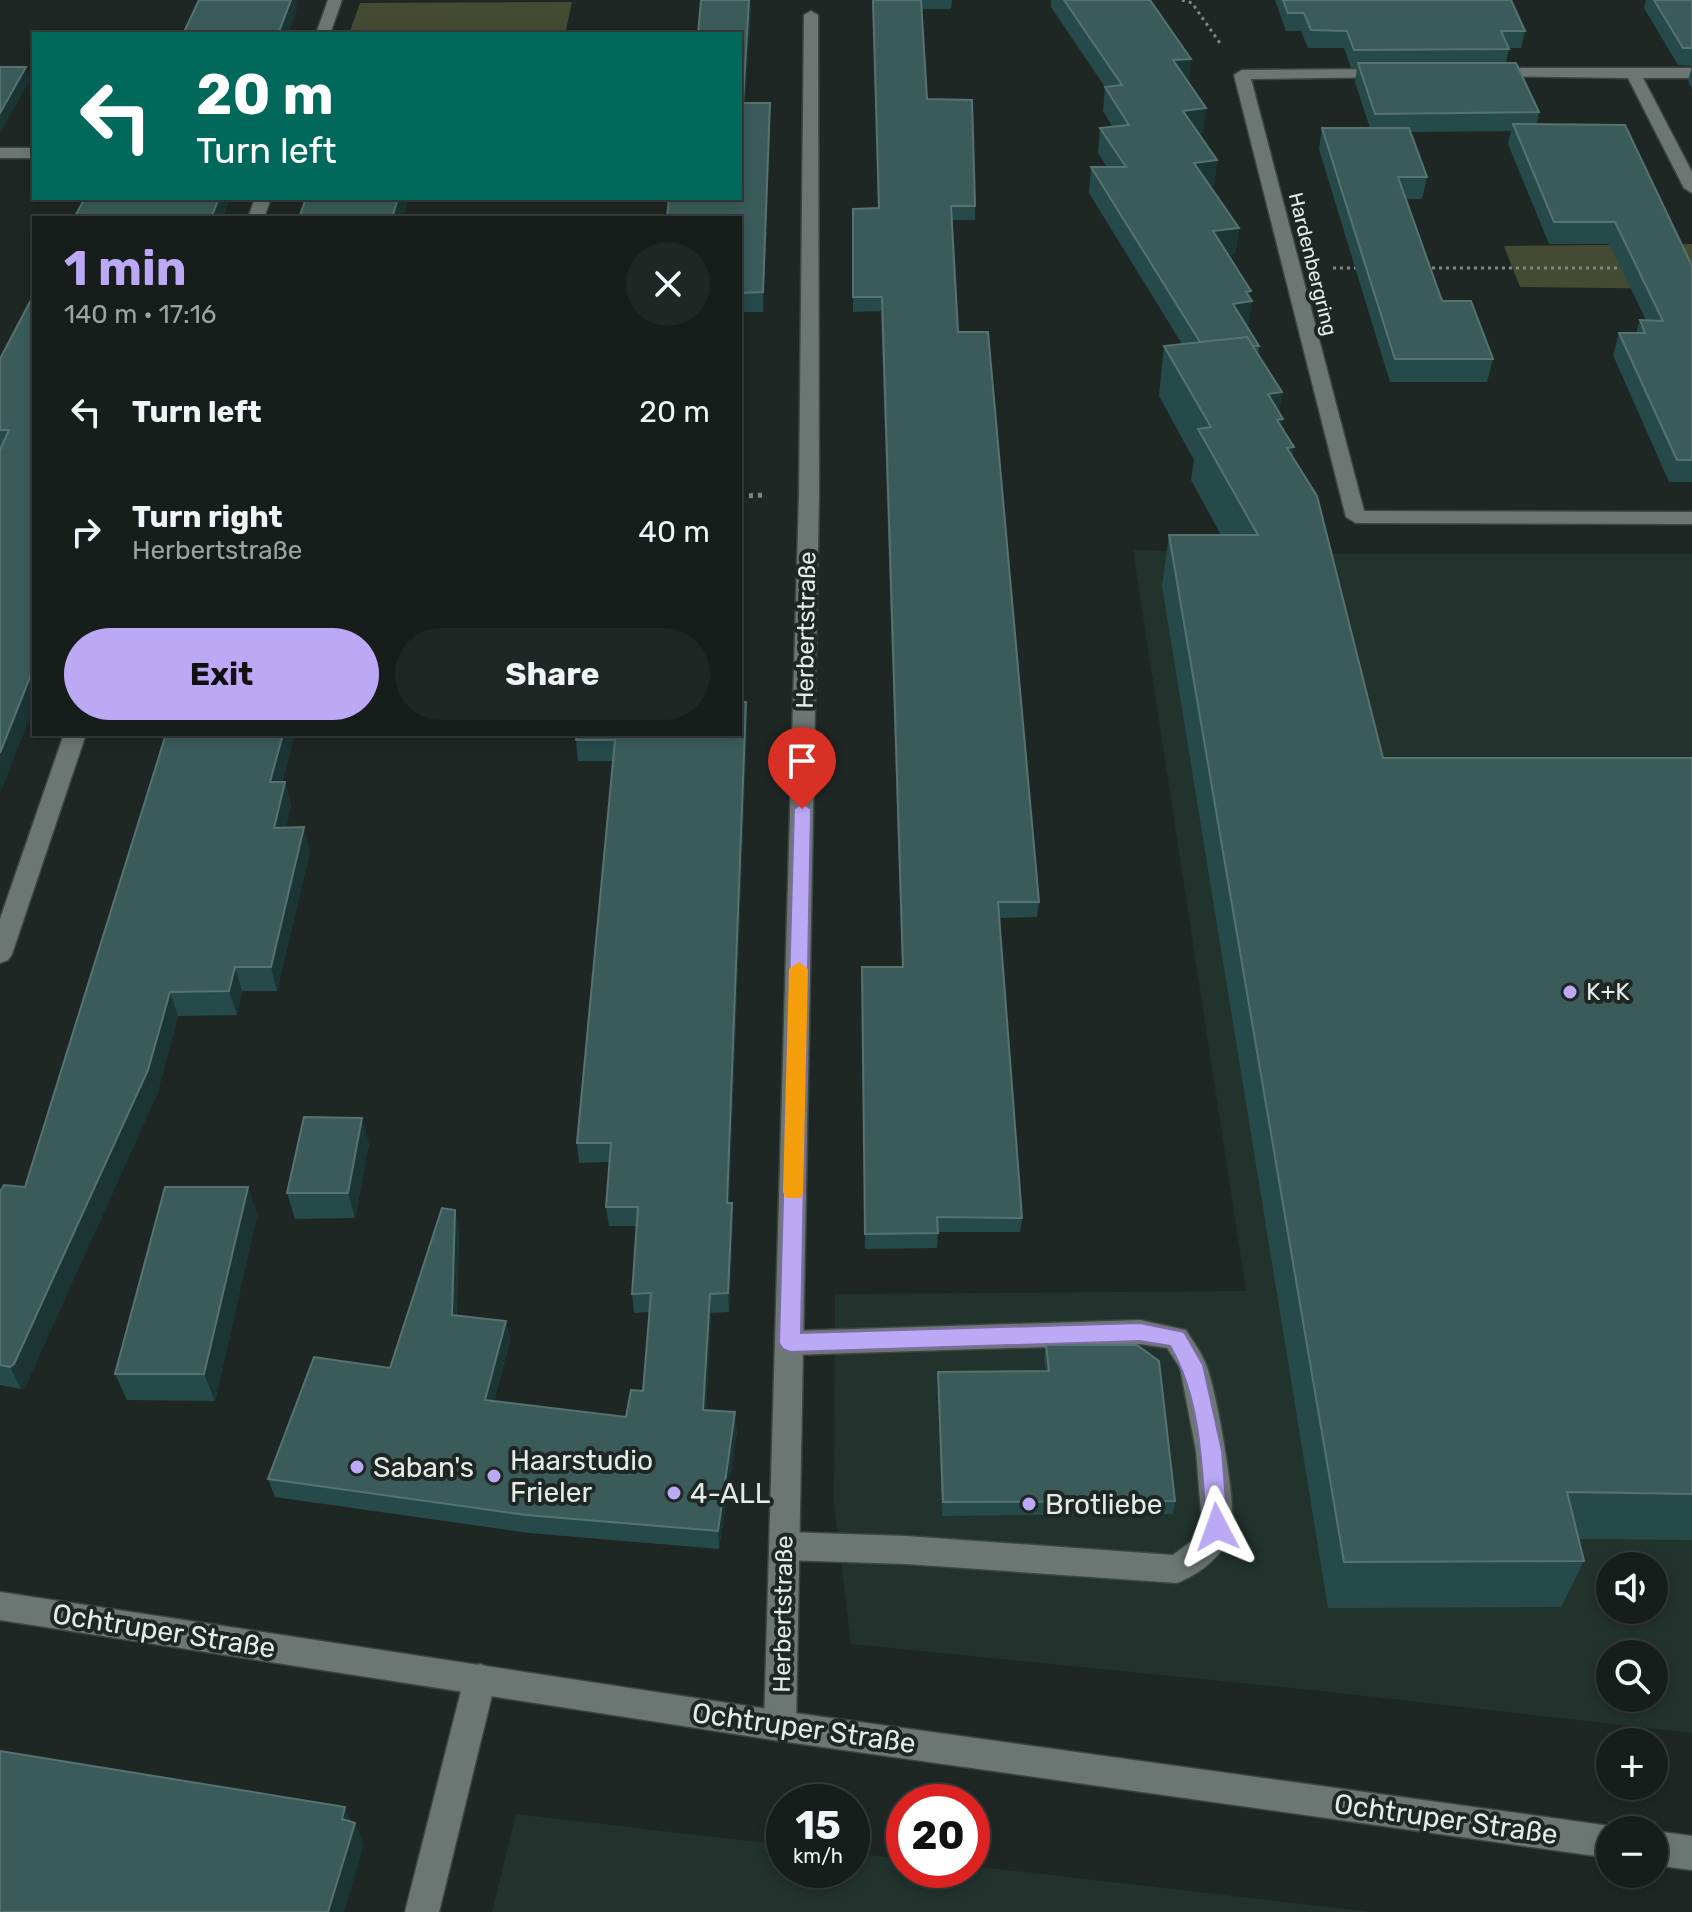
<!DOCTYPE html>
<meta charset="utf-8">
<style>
:root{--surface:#171d1b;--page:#202624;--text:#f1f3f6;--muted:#9ea2a3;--line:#363b3a;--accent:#bca9f5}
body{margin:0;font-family:Rubik,sans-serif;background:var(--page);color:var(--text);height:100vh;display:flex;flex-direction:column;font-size:30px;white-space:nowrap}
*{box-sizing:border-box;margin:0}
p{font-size:26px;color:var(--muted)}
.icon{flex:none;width:44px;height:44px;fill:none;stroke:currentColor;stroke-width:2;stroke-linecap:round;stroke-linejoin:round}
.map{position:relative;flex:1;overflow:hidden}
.side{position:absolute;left:32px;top:216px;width:710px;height:520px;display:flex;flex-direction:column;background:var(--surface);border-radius:0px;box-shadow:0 4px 12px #0003,0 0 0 2px var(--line)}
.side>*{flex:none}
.top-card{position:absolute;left:32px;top:32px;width:710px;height:168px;border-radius:0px;box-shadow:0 4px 12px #0003,0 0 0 2px var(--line);background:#00695c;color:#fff;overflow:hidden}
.controls{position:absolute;left:1596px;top:1552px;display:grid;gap:16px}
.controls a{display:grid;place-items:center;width:72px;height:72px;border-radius:50%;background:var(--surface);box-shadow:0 4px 12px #0003,0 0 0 2px var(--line);font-size:40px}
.speed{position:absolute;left:766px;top:1784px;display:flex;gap:16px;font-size:40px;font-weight:700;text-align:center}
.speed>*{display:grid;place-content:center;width:104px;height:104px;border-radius:50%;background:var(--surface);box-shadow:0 4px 12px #0003,0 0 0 2px var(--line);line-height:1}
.speed small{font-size:20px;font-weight:400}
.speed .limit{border:12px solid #d22;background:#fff;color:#111}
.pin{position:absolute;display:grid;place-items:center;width:68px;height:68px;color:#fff;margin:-82px -34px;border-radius:50% 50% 50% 0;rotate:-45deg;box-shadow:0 0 8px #0007}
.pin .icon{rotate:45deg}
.me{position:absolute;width:88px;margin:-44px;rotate:356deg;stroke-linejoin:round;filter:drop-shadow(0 0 6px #0008)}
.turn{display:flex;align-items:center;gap:28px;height:168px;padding:0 32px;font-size:36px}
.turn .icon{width:104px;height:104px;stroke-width:2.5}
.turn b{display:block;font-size:56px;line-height:68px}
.round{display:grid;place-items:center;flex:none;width:84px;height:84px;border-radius:42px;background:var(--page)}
.overview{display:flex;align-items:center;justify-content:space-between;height:136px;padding:0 32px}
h1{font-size:48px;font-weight:700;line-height:60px;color:var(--accent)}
.primary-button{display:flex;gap:16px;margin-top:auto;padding:16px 32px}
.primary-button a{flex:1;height:92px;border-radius:48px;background:var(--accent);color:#111;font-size:32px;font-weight:700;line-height:92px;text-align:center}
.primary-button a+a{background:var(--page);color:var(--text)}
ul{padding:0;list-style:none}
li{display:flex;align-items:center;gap:24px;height:120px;padding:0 32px}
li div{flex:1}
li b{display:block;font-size:30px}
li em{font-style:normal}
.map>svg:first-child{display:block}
.built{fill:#22322c;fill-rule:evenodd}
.green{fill:#454b33}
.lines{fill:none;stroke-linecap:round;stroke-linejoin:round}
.lane-casing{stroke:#3d4542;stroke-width:3}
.street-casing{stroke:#3d4542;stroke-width:3}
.secondary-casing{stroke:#3d4542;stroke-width:3}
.path-far2{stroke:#7e8582;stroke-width:3;stroke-dasharray:3 4;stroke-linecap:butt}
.path-far1{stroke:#7e8582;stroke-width:5;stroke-dasharray:4 5;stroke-linecap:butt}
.path{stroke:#7e8582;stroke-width:6;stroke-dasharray:5 7;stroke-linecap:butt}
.lane{fill:#6c7773;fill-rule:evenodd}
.street{fill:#6c7773;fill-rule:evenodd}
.secondary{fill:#6c7773;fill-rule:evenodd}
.wall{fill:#264a4a}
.shaded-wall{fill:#1b3534}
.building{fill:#3b5b5b;stroke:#567271;stroke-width:2}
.route{fill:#bca9f5;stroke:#7a6e9f;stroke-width:2}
.slow{fill:#f59e0b}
.poi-dot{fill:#bca9f5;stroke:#1f2724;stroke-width:3}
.labels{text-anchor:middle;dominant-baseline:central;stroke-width:8;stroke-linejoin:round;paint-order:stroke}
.far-street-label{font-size:20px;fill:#e5ebe8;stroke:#1f2724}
.street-label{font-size:24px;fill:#e5ebe8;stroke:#1f2724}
.poi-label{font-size:24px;fill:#e5ebe8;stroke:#1f2724;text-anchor:start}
.near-poi-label{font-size:28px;fill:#e5ebe8;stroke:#1f2724;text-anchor:start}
.near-street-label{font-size:28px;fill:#e5ebe8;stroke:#1f2724}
</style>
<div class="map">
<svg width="1692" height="1912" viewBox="0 0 1692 1912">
<rect width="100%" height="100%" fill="#1f2724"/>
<path class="built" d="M1133 550 1321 554H1692V1733L1322 1691 851 1644 834 1505 835 1294 1246 1291ZM1610 1566H1654V1610H1610ZM1610 1654H1654V1698H1610Z
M516 1814 784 1845V1870H852V1853L904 1859V1870H972V1866L1372 1912H492Z"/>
<path class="green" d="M572 2 565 34H349L360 3Z
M1692 244V289L1520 287 1504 246Z"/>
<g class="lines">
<g class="lane-casing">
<path id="lane" d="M1140 1320 1186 1330C1192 1340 1200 1350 1205 1362 1216 1386 1236 1502 1232 1527 1227 1554 1200 1574 1177 1583L906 1564 785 1560 774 1556 770 1546 774 1536 785 1532 906 1536 1173 1555 1193 1540 1202 1525 1196 1451 1180 1368 1167 1348 1140 1344 790 1355 780 1351 776 1343 780 1335 790 1331Z"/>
</g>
<g class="street-casing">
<path id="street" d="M328 0H342L330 34H316Z
M811 11 818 15 819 495 796 1726 791 1737 780 1741 769 1737 764 1726 799 495 804 15Z
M1490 68H1692V78H1643L1692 172V193L1684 188 1628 78 1485 76 1482 73Z
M1390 69 1398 74 1395 77 1251 79 1364 511 1692 512V524L1356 523 1346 517 1234 75 1242 70Z
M0 148H34V158H0Z
M255 198H271L264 218H248Z
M64 734H86L12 954 8 960 0 963V919Z
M480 1664 491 1668 496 1679 439 1912H405L464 1679 469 1668Z"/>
</g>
<g class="secondary-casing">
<path id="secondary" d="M0 1592 780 1711 1610 1826 1621 1830H1610V1858L780 1741 0 1620Z
M1654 1831 1692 1836V1870L1654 1865Z"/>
</g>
<path class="path-far2" d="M1182 0 1192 3 1222 46
M1333 268H1359
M1425 268H1627"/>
<path class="path-far1" d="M740 496 767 495"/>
<path class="path" d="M1632 1801 1635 1786"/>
<use href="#lane" class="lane"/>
<use href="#street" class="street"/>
<use href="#secondary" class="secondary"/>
</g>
<path class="wall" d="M873 0H952L951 9H922L927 99 975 206V220H951L958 332 1039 902 1037 917 999 918 1022 1218 1020 1232H938L937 1248 865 1249 862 967H902L881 311 853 312V209L878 208Z
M1051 0H1150L1189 83 1203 133H1199L1217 160 1214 185 1210 186 1239 228 1235 254 1228 255 1252 301 1248 327 1259 346 1258 354 1282 392 1279 412 1282 427 1293 457 1383 758H1692V1540L1578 1539 1584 1561 1561 1607 1328 1608 1162 586 1169 535H1221L1191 480 1194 460 1159 396 1164 346 1182 344 1089 193 1091 167H1107L1098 153 1100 128 1112 126 1103 111 1105 87 1051 7Z
M1275 0H1511L1525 31 1521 48H1509L1506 63 1539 112 1537 124 1692 266V482H1669L1613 355 1619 333H1636L1640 320H1646L1609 244H1549L1508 144 1511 131 1410 132 1427 177 1422 199H1406L1443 301 1493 359 1487 382H1390L1319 149 1322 128H1370L1355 82 1357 68H1351L1344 48H1308L1301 31H1286Z
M1646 0H1692V66L1678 65 1644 8Z
M751 7 745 103 770 121 763 312H740V34Z
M1692 66V89L1688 81Z
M34 294V706L0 793V359Z
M746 702 747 722 729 1203 733 1223 729 1312 711 1313 706 1410 737 1431 719 1549 529 1533 275 1497 268 1479 390 1368 459 1230 457 1316 506 1321 510 1340 494 1401 626 1417 643 1391 649 1312 634 1313 632 1294 637 1226H609L606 1207 610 1162 579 1163 577 1143 613 761H578L576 740Z
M295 734 282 782H285L291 806 286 827 310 851 277 991H242L237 1015 178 1016 157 1094 25 1387 21 1389 0 1385V1192L25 1187Z
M369 1143 355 1218 295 1219 287 1193Z
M248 1187 257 1215 215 1401 127 1400 115 1374Z
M1046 1345 1175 1501 1173 1514 942 1516 938 1385V1372L1046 1371 1044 1359Z"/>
<path class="shaded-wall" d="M286 0H296L297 9 288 34H278Z
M749 0H750L751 7 744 121 743 103Z
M1191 59 1189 83 1173 60Z
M26 67 30 80 0 133V113Z
M770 103V121L763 312V292Z
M1206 108 1203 133 1181 135 1183 111Z
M1217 160 1214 185 1191 188 1194 163Z
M219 198H231L223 218H211Z
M398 198H409L403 218H392Z
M1239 228 1235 254 1210 257 1213 231Z
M1251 291 1249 302 1252 301 1248 327 1233 304 1246 292Z
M1282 392 1278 419H1283L1275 469 1268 394Z
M1294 447 1286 498 1287 448Z
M34 667V706L0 793V753Z
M746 702 747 722 728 1223 727 1203Z
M283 734H295L276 806 270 782Z
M285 782 291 806 280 852 274 828Z
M304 827 310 851 277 991 271 967Z
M235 967 242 991 237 1015 229 991Z
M170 992 178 1016 157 1094 25 1387 21 1389 10 1367Z
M362 1118 369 1143 355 1218 348 1193Z
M248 1187 257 1215 215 1401 204 1374Z
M732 1203 733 1223 729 1312 728 1293Z
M455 1210 459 1230 456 1334 452 1315Z
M710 1294 711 1313 705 1428 703 1410Z
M506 1321 510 1340 489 1418 485 1400Z
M735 1412 737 1431 719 1549 718 1531Z
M345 1807 354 1827 355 1823 364 1845 344 1912H328Z"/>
<path class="building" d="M199 0H291L278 34H183Z
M701 0H749L743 103H770L763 292 740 293V218H667L669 198H740V34H698Z
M873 0H921L927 99 972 100 975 206H951L958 332H988L1039 902H998L1022 1218 937 1217 938 1233 865 1234 862 967H903L882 297H853V209L879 208Z
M1064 0H1150L1191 59 1173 60 1206 108 1183 111 1217 160 1194 163 1239 228 1213 231 1251 291 1246 292 1252 301 1233 304 1259 346H1253L1247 337 1200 342 1091 167H1126L1100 128 1129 125 1105 87 1122 85Z
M1283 0H1511L1525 31H1501L1509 49 1354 50 1347 31 1311 30 1304 13H1288Z
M1654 0H1692V48H1683Z
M1358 63H1516L1539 112 1375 114Z
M0 67H26L0 113Z
M1513 124 1625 125 1692 266V460H1677L1619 333H1645L1640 320 1663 321 1615 222H1554Z
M1322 128H1409L1427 177H1398L1441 298 1443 301H1471L1493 359H1395Z
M85 198H219L211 218H74Z
M306 198H398L392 218H299Z
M34 294V667L0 753V450L9 430H0V359Z
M1247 337 1282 392 1268 394 1283 419 1277 420 1294 447 1287 448 1317 496 1383 758H1692V1494L1567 1492 1584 1561 1344 1562 1169 535H1258L1198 429 1211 427 1164 346Z
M740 702H746L727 1203H732L728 1293 710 1294 703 1410 735 1412 718 1531 526 1515 268 1479 314 1357 390 1368 442 1208 455 1210 452 1315 506 1321 485 1400 626 1417 631 1390 643 1391 651 1293 632 1294 638 1207H606L611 1143H577L615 740H576L577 734H740Z
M166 734H283L270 782H285L274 828 304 827 271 967H235L229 991 170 992 148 1070 14 1364 10 1367 0 1365V1192L4 1185 25 1187Z
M304 1117 362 1118 348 1193H287Z
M165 1187H248L204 1374H115Z
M1046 1345H1137L1159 1361 1175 1501 943 1502 938 1372 1049 1371Z
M0 1751 345 1807 342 1819 355 1823 328 1912H0Z"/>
<path class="route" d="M802 803 811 809 801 1333 1140 1323 1184 1332 1203 1365 1222 1451 1228 1527 1225 1534 1217 1537 1209 1534 1206 1527C1202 1468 1201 1398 1170 1346L1140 1341 790 1352 783 1349 779 1343 794 809Z"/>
<path class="slow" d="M799 962 808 969 803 1192 801 1198H786L783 1192 789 969Z"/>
<g class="poi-dot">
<circle cx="1570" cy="992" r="8"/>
<circle cx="357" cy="1467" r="8"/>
<circle cx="494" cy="1476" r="8"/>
<circle cx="674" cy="1493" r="8"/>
<circle cx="1029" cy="1504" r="8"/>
</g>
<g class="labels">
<g class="far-street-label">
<text transform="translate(1313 264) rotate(76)">Hardenbergring</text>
</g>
<g class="street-label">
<text transform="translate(806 630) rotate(-89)">Herbertstraße</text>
<text transform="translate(783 1614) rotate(-89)">Herbertstraße</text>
</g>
<g class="poi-label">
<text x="1586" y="992">K+K</text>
</g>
<g class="near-poi-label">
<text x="510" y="1460">Haarstudio<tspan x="510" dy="32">Frieler</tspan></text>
<text x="373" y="1467">Saban's</text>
<text x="690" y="1493">4-ALL</text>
<text x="1045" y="1504">Brotliebe</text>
</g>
<g class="near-street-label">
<text transform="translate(164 1631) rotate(9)">Ochtruper Straße</text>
<text transform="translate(804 1728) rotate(8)">Ochtruper Straße</text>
<text transform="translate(1446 1819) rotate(8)">Ochtruper Straße</text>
</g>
</g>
</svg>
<div class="controls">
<a><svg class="icon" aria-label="sound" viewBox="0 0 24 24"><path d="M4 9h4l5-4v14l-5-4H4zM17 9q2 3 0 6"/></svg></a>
<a><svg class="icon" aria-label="search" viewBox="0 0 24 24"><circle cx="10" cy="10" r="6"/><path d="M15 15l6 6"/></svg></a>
<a>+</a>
<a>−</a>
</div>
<div class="speed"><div>15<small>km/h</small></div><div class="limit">20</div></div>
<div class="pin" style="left:802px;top:809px;background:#d93025"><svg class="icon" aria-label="arrive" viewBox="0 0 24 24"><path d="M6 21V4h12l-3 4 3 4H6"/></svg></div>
<svg class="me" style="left:1217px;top:1527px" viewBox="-20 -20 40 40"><path d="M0-17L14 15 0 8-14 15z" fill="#bca9f5" stroke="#fff" stroke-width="4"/></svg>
<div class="top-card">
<div class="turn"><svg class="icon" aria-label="left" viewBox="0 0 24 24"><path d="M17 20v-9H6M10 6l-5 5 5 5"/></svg><div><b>20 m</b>Turn left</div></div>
</div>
<section class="side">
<div class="overview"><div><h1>1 min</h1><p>140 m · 17:16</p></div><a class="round"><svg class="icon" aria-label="close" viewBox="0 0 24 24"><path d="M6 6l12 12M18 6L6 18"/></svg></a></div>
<ul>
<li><svg class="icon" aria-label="left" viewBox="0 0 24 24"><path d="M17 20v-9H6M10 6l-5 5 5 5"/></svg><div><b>Turn left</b></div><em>20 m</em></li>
<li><svg class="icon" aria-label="right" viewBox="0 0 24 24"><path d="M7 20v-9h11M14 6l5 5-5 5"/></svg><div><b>Turn right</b><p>Herbertstraße</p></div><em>40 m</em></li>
</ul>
<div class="primary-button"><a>Exit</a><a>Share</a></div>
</section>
</div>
